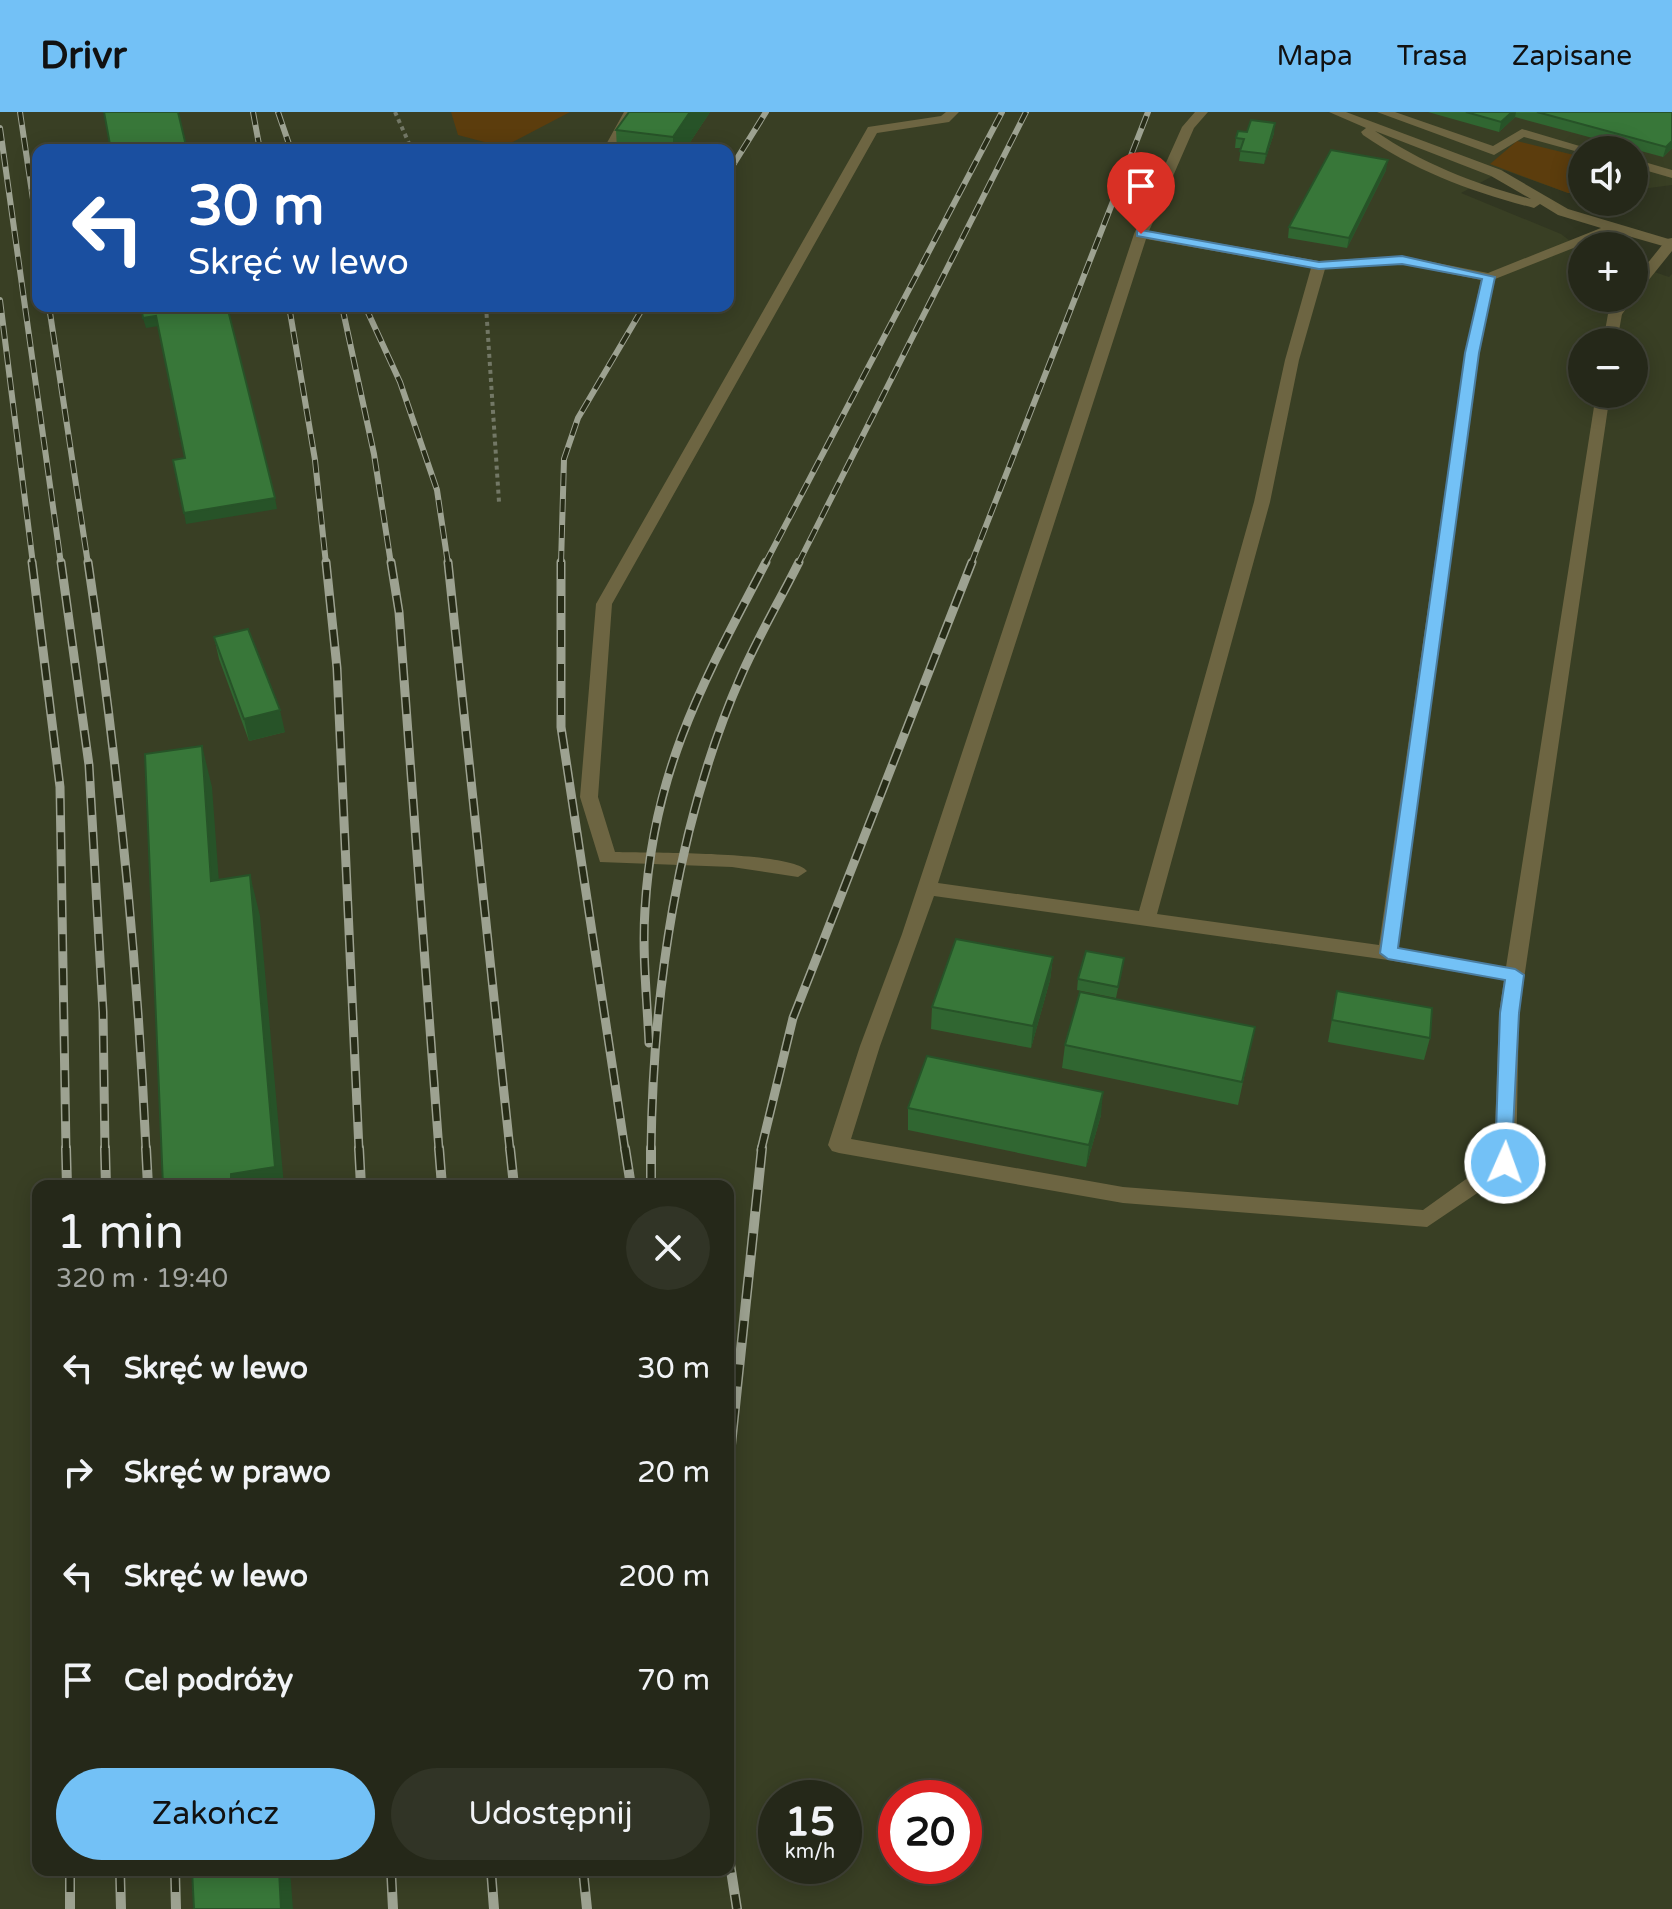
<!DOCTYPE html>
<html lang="pl">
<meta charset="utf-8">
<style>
:root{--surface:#252819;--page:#313426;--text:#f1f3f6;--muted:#a3a6a2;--line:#424438;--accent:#73c1f6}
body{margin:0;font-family:"Varela Round",sans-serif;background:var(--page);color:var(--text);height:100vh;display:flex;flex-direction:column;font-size:30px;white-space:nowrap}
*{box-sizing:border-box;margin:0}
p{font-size:26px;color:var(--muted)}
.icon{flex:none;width:44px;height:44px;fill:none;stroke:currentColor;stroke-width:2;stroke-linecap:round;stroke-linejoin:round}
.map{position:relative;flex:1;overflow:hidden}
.panel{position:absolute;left:32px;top:1068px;width:702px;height:696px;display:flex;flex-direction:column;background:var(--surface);border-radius:16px;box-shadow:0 4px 20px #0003,0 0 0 2px var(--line)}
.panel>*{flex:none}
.banner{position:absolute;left:32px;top:32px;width:702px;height:168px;border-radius:16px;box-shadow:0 4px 20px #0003,0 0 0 2px var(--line);background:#1a4fa0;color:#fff;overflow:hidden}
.tools{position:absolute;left:1568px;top:24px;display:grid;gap:16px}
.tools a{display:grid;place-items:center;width:80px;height:80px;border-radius:50%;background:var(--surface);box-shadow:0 4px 20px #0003,0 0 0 2px var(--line);font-size:40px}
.speed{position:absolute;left:758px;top:1668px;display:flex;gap:16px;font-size:40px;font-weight:700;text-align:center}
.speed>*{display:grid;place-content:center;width:104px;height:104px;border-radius:50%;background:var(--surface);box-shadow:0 4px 20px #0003,0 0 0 2px var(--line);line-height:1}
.speed small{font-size:20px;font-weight:400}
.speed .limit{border:12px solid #d22;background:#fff;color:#111}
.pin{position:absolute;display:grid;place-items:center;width:68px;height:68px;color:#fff;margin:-82px -34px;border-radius:50% 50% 50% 0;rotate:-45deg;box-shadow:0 0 8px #0007}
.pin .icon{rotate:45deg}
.me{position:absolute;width:88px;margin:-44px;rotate:2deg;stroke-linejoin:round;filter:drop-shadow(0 0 6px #0008)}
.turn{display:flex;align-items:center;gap:28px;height:168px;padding:0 24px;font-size:36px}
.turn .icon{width:104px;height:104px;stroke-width:2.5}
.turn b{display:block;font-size:56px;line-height:68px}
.round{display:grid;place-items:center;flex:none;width:84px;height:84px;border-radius:42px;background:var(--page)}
.head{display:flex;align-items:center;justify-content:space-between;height:136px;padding:0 24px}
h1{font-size:48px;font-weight:600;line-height:60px}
.cta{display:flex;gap:16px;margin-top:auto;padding:16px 24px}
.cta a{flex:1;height:92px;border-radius:48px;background:var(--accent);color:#111;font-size:32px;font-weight:600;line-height:92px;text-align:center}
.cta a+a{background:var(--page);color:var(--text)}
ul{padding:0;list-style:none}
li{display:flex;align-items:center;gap:24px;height:104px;padding:0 24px}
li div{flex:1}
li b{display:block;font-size:30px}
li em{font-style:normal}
header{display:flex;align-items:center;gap:48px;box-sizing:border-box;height:112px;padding:0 40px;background:var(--accent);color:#111}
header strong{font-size:38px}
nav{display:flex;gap:44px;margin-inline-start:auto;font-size:28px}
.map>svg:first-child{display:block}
.built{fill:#393f24;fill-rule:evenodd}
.green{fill:#5c3d0d}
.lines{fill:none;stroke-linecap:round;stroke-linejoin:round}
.path{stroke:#737866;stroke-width:4;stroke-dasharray:4 4;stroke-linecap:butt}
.service{fill:#6d6542;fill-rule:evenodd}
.minor{fill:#6d6542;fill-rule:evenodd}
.rail-far2-casing{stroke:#9da291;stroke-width:6}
.rail-far1-casing{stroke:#9da291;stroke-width:9}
.rail-casing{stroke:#9da291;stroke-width:10}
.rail-far2{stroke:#272c17;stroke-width:4;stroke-dasharray:13;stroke-linecap:butt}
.rail-far1{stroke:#272c17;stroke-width:6;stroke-dasharray:17;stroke-linecap:butt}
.rail{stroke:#272c17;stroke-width:7;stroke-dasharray:22;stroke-linecap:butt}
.wall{fill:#306631}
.shaded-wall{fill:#275328}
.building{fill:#387739;stroke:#275328;stroke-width:2}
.route{fill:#73c1f6;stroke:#4b7da0;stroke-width:2}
</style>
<header>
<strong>Drivr</strong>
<nav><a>Mapa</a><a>Trasa</a><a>Zapisane</a></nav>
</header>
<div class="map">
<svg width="1672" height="1797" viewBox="0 0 1672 1797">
<rect width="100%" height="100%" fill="#313621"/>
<path class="built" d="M0 0H1672V73L1634 78V38H1582V81H1568L1504 58 1461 81 1561 122 1582 138V186H1634V153L1669 165 1672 162V1797H0ZM38 38H728V194H38ZM1582 230H1634V282H1582ZM38 1074H728V1758H38ZM776 1686H844V1754H776ZM896 1686H964V1754H896Z"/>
<path class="green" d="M451 0H570L503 35 458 23Z
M1517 29 1582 45V81H1568L1490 52Z"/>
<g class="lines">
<path class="path" d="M395 0 412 38
M486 194 499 390"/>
<path class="service" d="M624 0H636L615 38H603Z
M946 0H959L949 10 877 21 612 492 598 685 615 740C646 741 792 739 807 759L798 765 732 755 600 750 580 685 596 492 868 15 941 4Z
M1195 0H1208L1194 16 1149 119 1319 149 1402 144 1488 161 1601 116 1558 103 1540 92 1534 96C1472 80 1415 59 1363 23L1361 20 1366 16 1329 0H1346L1501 58 1568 97 1672 128 1670 136 1614 120 1495 167 1479 241 1398 836 1506 855 1596 282H1610L1519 901 1516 1051 1513 1057 1427 1115 1123 1091 839 1041 832 1039 828 1033 860 934 902 822 1134 122 1182 15ZM1375 19 1491 64 1531 87C1475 72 1423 52 1375 19ZM1146 127 1311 156 1285 248 1254 390 1139 799 938 771ZM1402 152 1481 168 1465 241 1379 833 1157 802 1270 390 1299 248 1325 157ZM934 784 1388 848 1504 868 1499 901 1494 1047 1423 1098 1123 1075 851 1027 880 934Z
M1377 0H1395L1493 34 1522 17 1593 38H1582V41L1524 25 1494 43Z
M1634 47 1672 58V66L1634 55Z
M1615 198 1622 202 1617 230H1603L1608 202Z"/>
<path class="minor" d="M1672 126V139L1639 180 1634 181V168L1667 127Z
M1620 186H1634L1620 205H1610L1608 202Z"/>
<g class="rail-far2-casing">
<path id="rail-far2" d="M20 0 38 121
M253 0 260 38
M278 0 291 38
M0 16 61 452
M728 61 766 0
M0 188 33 452
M49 194 88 452
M289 194 315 348 326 452
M342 194 374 342 391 452
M365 194 400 270 437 378 448 452
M561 452 564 347 578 306 644 194
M765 452 1002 0
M798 452 1026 0
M971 452 1148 0"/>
</g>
<g class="rail-far1-casing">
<path id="rail-far1" d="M32 450 60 675 66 1038
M61 450 89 653 103 900 105 1038
M88 450C117 645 137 840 146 1038
M326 450 337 556 359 1038
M391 450 399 500 439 1038
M448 450 510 1038
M561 450V615L625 1038
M649 931C647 886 642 842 645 797 653 658 703 570 766 450
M651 1038C653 880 677 710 741 564 758 525 780 488 799 450
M761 1038 793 906 972 450"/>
</g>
<g class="rail-casing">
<path id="rail" d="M66 1036 67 1074
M105 1036 106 1074
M146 1036 148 1074
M359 1036 361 1074
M439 1036 442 1074
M510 1036 514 1074
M625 1036 631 1074
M651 1074V1036
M728 1362 762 1036
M728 1739 737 1797
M70 1758V1797
M120 1758 121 1797
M175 1758 176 1797
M391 1758 393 1797
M491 1758 494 1797
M583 1758 587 1797"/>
</g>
<use href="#rail-far2" class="rail-far2"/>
<use href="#rail-far1" class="rail-far1"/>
<use href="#rail" class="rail"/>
</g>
<path class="wall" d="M629 0H710L685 38H617L616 18Z
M1428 0H1672V36L1663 45 1515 5 1499 20Z
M1247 20 1274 21 1264 52 1239 49 1241 36H1235L1236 26Z
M1386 58 1347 136 1288 126 1289 115Z
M214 525 285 620 249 629 219 547Z
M1053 845 1050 868 1031 936 931 917 932 895Z
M1124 846 1116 886 1077 878 1078 867Z
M1337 879 1430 926 1424 948 1328 930Z
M1255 915 1238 993 1062 956 1065 933Z
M908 996 1101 1003 1086 1055 908 1018Z"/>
<path class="shaded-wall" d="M690 0H710L685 38H673V25Z
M1512 0H1516L1515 5 1499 20 1501 10Z
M1275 11 1274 21 1264 52 1266 42Z
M1672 29V36L1663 45 1666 35Z
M1388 48 1386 58 1347 136 1349 126Z
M156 204 159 214 146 216 143 206Z
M275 386 277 397 186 412 184 401Z
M280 598 285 620 249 629 244 607Z
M202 634 212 675 222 811 211 769Z
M250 763 260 804 284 1074H231V1062Z
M1053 845 1050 868 1031 936 1033 914Z
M1103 980 1101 1003 1086 1055 1089 1033Z
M279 1758H290L293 1797H281Z"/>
<path class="building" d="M104 0H178L187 38H111Z
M629 0H690L673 25 616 18Z
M1466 0H1512L1501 10Z
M1537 0H1672V29L1666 35Z
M1251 8 1275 11 1266 42 1240 39 1244 27 1236 26 1238 19 1247 20Z
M1331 38 1388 48 1349 126 1289 115Z
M141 194H227L275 386 184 401 173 348 185 346 156 204 143 206Z
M248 517 280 598 244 607 214 525Z
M202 634 211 769 250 763 275 1055 231 1062V1074H163L145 642Z
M956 827 1053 845 1033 914 932 895Z
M1086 839 1124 846 1118 875 1078 867Z
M1337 879 1432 896 1430 926 1332 908Z
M1080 880 1255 915 1242 970 1065 933Z
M927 944 1103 980 1089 1033 908 996Z
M192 1758H279L281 1797H194Z"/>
<path class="route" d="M1141 118 1319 150 1402 144 1495 165 1479 241 1398 836 1515 857 1524 863 1519 901 1511 1056 1505 1058 1495 1051 1500 901 1505 868 1388 847 1380 841 1465 241 1482 167 1402 152 1319 157 1137 124V119Z"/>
</svg>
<div class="tools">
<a><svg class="icon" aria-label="sound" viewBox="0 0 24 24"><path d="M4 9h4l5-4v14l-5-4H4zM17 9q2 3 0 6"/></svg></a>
<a>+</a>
<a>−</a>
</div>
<div class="speed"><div>15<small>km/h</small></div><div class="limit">20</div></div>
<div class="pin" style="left:1141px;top:122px;background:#d93025"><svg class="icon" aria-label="arrive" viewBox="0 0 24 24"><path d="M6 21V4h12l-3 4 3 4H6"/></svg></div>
<svg class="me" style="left:1505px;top:1051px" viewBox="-20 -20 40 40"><circle r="17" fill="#73c1f6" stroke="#fff" stroke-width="3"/><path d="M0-11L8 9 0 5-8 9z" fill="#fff"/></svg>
<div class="banner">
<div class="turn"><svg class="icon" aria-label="left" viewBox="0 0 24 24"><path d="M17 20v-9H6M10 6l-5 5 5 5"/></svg><div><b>30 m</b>Skręć w lewo</div></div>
</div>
<section class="panel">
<div class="head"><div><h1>1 min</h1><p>320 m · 19:40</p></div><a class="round"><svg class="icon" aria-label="close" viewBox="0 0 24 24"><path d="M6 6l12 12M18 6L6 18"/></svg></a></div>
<ul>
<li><svg class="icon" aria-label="left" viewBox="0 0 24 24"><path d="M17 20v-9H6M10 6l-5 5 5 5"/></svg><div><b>Skręć w lewo</b></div><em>30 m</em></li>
<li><svg class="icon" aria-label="right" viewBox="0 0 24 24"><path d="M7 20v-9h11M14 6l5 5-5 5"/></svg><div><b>Skręć w prawo</b></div><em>20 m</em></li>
<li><svg class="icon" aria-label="left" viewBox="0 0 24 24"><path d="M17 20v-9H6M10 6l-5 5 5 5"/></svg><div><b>Skręć w lewo</b></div><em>200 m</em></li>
<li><svg class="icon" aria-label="arrive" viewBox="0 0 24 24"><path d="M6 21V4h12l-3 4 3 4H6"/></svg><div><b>Cel podróży</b></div><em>70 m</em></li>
</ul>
<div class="cta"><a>Zakończ</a><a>Udostępnij</a></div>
</section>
</div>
